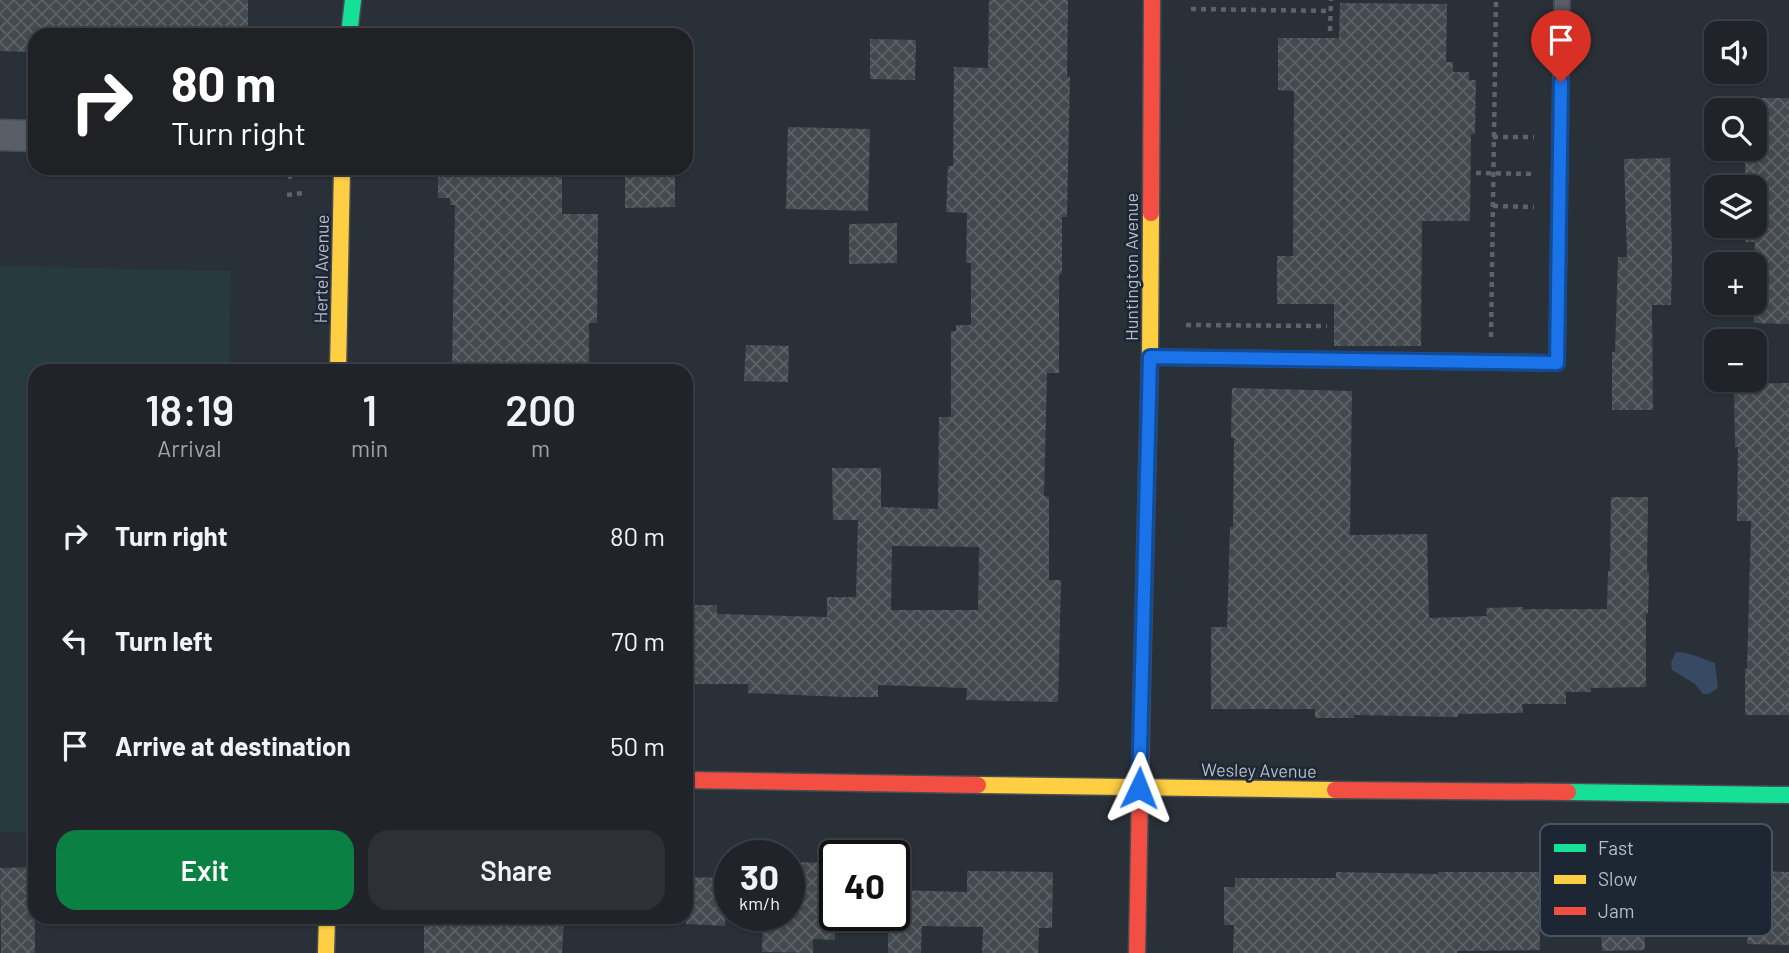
<!DOCTYPE html>
<meta charset="utf-8">
<style>
:root{--surface:#20242a;--page:#2d3036;--text:#f1f3f6;--muted:#a2a4a8;--line:#3d4147;--accent:#0b8043}
body{margin:0;font-family:Barlow,sans-serif;background:var(--page);color:var(--text);height:100vh;display:flex;flex-direction:column;font-size:26px;white-space:nowrap}
*{box-sizing:border-box;margin:0}
p{font-size:23px;color:var(--muted)}
.icon{flex:none;width:38px;height:38px;fill:none;stroke:currentColor;stroke-width:2;stroke-linecap:round;stroke-linejoin:round}
.map{position:relative;flex:1;overflow:hidden}
.details{position:absolute;left:28px;top:364px;width:665px;height:560px;display:flex;flex-direction:column;background:var(--surface);border-radius:21px;box-shadow:0 2px 5px #0004,0 0 0 2px var(--line)}
.details>*{flex:none}
.hud{position:absolute;left:28px;top:28px;width:665px;height:147px;border-radius:21px;box-shadow:0 2px 5px #0004,0 0 0 2px var(--line);background:#202124;color:#fff;overflow:hidden}
.fabs{position:absolute;left:1704px;top:21px;display:grid;gap:14px}
.fabs a{display:grid;place-items:center;width:63px;height:63px;border-radius:14px;background:var(--surface);box-shadow:0 2px 5px #0004,0 0 0 2px var(--line);font-size:35px}
.speed{position:absolute;left:714px;top:840px;display:flex;gap:14px;font-size:35px;font-weight:700;text-align:center}
.speed>*{display:grid;place-content:center;width:91px;height:91px;border-radius:50%;background:var(--surface);box-shadow:0 2px 5px #0004,0 0 0 2px var(--line);line-height:1}
.speed small{font-size:18px;font-weight:400}
.speed .limit{border:4px solid #111;border-radius:10px;background:#fff;color:#111}
.pin{position:absolute;display:grid;place-items:center;width:60px;height:60px;color:#fff;margin:-72px -30px;border-radius:50% 50% 50% 0;rotate:-45deg;box-shadow:0 0 7px #0007}
.pin .icon{rotate:45deg}
.me{position:absolute;width:77px;margin:-38px;rotate:2deg;stroke-linejoin:round;filter:drop-shadow(0 0 5px #0008)}
.turn{display:flex;align-items:center;gap:24px;height:147px;padding:0 28px;font-size:32px}
.turn .icon{width:91px;height:91px;stroke-width:2.5}
.turn b{display:block;font-size:49px;line-height:60px}
.eta{display:flex;justify-content:space-evenly;align-items:center;height:119px;text-align:center}
.eta b{font-size:42px;font-weight:600;line-height:49px}
.button{display:flex;gap:14px;margin-top:auto;padding:14px 28px}
.button a{flex:1;height:80px;border-radius:21px;background:var(--accent);color:#fff;font-size:28px;font-weight:600;line-height:80px;text-align:center}
.button a+a{background:var(--page);color:var(--text)}
ul{padding:0;list-style:none}
li{display:flex;align-items:center;gap:21px;height:105px;padding:0 28px}
li div{flex:1}
li b{display:block;font-size:26px}
li em{font-style:normal}
.map>svg:first-child{display:block}
.pitch{fill:#273a3e}
.water{fill:#384963}
.building{fill:url(#building-cross-hatch);fill-rule:evenodd}
.lines{fill:none;stroke-linecap:round;stroke-linejoin:round}
.lane-casing{stroke:#484c53;stroke-width:18}
.street-casing{stroke:#484c53;stroke-width:33}
.fast-casing{stroke:#484c53;stroke-width:19}
.slow-casing{stroke:#484c53;stroke-width:19}
.jam-casing{stroke:#484c53;stroke-width:19}
.path{stroke:#5d636a;stroke-width:4.5;stroke-dasharray:5 5;stroke-linecap:butt}
.lane{stroke:#5a5e66;stroke-width:14}
.street{stroke:#5a5e66;stroke-width:30}
.fast{stroke:#16e098;stroke-width:16}
.slow{stroke:#ffcf43;stroke-width:16}
.jam{stroke:#f24e42;stroke-width:16}
.route-casing{stroke:#114b97;stroke-width:18}
.route{stroke:#1a73e8;stroke-width:12}
.labels{text-anchor:middle;dominant-baseline:central;stroke-width:5;stroke-linejoin:round;paint-order:stroke}
.street-label{font-size:18px;fill:#b4bcc9;stroke:#1d2633}
.key{fill:#1d2633;stroke:#4a5360;stroke-width:2}
.key-label{font-size:19px;fill:#b4bcc9}
</style>
<div class="map">
<svg width="1789" height="953" viewBox="0 0 1789 953">
<defs>
<pattern id="building-cross-hatch" width="8" height="8" patternUnits="userSpaceOnUse" patternTransform="scale(1.75)"><rect width="8" height="8" fill="#444950"/><path d="M0 0l8 8M0 8l8-8" fill="none" stroke="#5d6168"/></pattern>
</defs>
<rect width="100%" height="100%" fill="#2a3038"/>
<path class="pitch" d="M0 266 231 271 229 371H35V833L0 832Z"/>
<path class="water" d="M1676 652C1690 652 1702 659 1715 663L1718 688 1709 694H1703L1695 684 1672 670 1671 663Z"/>
<path class="building" d="M0 0H248V35H35V52L0 51Z
M989 0H1068L1067 77H1070L1068 166 1067 217H1062V274H1059V373H1047L1044 496 1049 497V580H1061L1058 702 966 700 967 688 878 685V697H845L748 693V684H686V605H717V614L827 617V597H856L858 520H833L832 468H881V507L938 509 939 417H951V331H956V325H971V263H966L967 213 946 212 948 166H953L954 67 988 68ZM892 546 979 547 978 610H891Z
M1340 3 1447 4 1446 62H1453V72H1469V80H1476L1475 134H1471L1470 221H1422L1421 346H1334V304H1277V256H1293L1294 91 1278 90V38H1339Z
M870 39 916 40 915 80 870 79Z
M1760 98H1789V324L1754 323 1755 242H1745V226H1755V187H1745V149H1755V122H1760Z
M788 127 870 129 868 211 786 209Z
M1670 158 1672 260 1671 305H1652L1653 410H1612V352H1615L1618 257H1627L1624 159Z
M438 168H562V214H598L597 323H589V371L452 370 455 205H450V198H438Z
M675 169V207L625 208V170Z
M897 223V263L849 264V224Z
M746 345 789 346 788 382 744 381Z
M1789 383V715H1745V669H1747L1751 521H1737L1738 447H1735L1734 384Z
M1232 388 1352 391 1350 535 1427 534 1429 618 1487 616 1486 608 1523 607V609H1607L1608 571H1610L1611 497H1648L1647 572H1649L1648 614 1646 613V687L1591 688V692H1566V704H1522L1523 713 1458 714V717L1354 715V718H1315V709H1211V627H1227L1230 527H1233L1234 438H1231Z
M789 862 835 863V940L813 939V953L762 952 763 915H789Z
M35 867V953H1L0 868Z
M967 871 1053 872 1052 928H1039L1038 953H982L983 927 922 926 921 953H888V915H894V890L967 892Z
M1743 871 1789 872V945L1747 944 1748 934 1741 933Z
M1336 872 1438 874V872H1539L1540 950 1457 951V953H1233L1234 925H1224V887H1235V878H1336Z
M686 877 727 878 725 926 686 924Z
M1644 905 1645 950 1602 951 1600 906Z
M424 917H564L562 953H424Z"/>
<g class="lines">
<g class="lane-casing">
<path id="lane" d="M1152 357 1557 363 1562 0"/>
</g>
<g class="street-casing">
<path id="street" d="M0 135 35 136"/>
</g>
<g class="fast-casing">
<path id="fast" d="M349 35 353 0
M1568 792 1789 795"/>
</g>
<g class="slow-casing">
<path id="slow" d="M338 371 342 168
M1142 679 1150 357 1151 213
M978 785 1335 790
M326 953 327 917"/>
</g>
<g class="jam-casing">
<path id="jam" d="M1151 213 1152 0
M686 780 978 785
M1335 790 1568 792
M1137 953 1142 679"/>
</g>
<path class="path" d="M1191 9 1331 11
M1330 31 1331 0
M1493 137H1534
M1476 173 1535 174
M288 178 296 172
M287 195 304 193
M1493 206 1534 207
M1186 325 1327 326
M1491 337 1496 0"/>
<use href="#lane" class="lane"/>
<use href="#street" class="street"/>
<use href="#fast" class="fast"/>
<use href="#slow" class="slow"/>
<use href="#jam" class="jam"/>
</g>
<g class="lines">
<g class="route-casing">
<path id="route" d="M1139 788 1150 357 1557 363 1561 82"/>
</g>
<use href="#route" class="route"/>
</g>
<g class="labels">
<g class="street-label">
<text transform="translate(1131 267) rotate(-90)">Huntington Avenue</text>
<text transform="translate(321 269) rotate(-89)">Hertel Avenue</text>
<text transform="translate(1259 770) rotate(1)">Wesley Avenue</text>
</g>
</g>
<rect x="1540" y="824" width="232" height="112" rx="10" class="key"/>
<rect x="1554" y="844" width="32" height="8" fill="#16e098"/>
<rect x="1554" y="875" width="32" height="9" fill="#ffcf43"/>
<rect x="1554" y="907" width="32" height="8" fill="#f24e42"/>
<g class="key-label">
<text x="1598" y="855">Fast</text>
<text x="1598" y="886">Slow</text>
<text x="1598" y="918">Jam</text>
</g>
</svg>
<div class="fabs">
<a><svg class="icon" aria-label="sound" viewBox="0 0 24 24"><path d="M4 9h4l5-4v14l-5-4H4zM17 9q2 3 0 6"/></svg></a>
<a><svg class="icon" aria-label="search" viewBox="0 0 24 24"><circle cx="10" cy="10" r="6"/><path d="M15 15l6 6"/></svg></a>
<a><svg class="icon" aria-label="layers" viewBox="0 0 24 24"><path d="M12 4l9 5-9 5-9-5zM3 14l9 5 9-5"/></svg></a>
<a>+</a>
<a>−</a>
</div>
<div class="speed"><div>30<small>km/h</small></div><div class="limit">40</div></div>
<div class="pin" style="left:1561px;top:82px;background:#d93025"><svg class="icon" aria-label="arrive" viewBox="0 0 24 24"><path d="M6 21V4h12l-3 4 3 4H6"/></svg></div>
<svg class="me" style="left:1139px;top:788px" viewBox="-20 -20 40 40"><path d="M0-17L14 15 0 8-14 15z" fill="#1a73e8" stroke="#fff" stroke-width="4"/></svg>
<div class="hud">
<div class="turn"><svg class="icon" aria-label="right" viewBox="0 0 24 24"><path d="M7 20v-9h11M14 6l5 5-5 5"/></svg><div><b>80 m</b>Turn right</div></div>
</div>
<section class="details">
<div class="eta">
<div><b>18:19</b><p>Arrival</p></div>
<div><b>1</b><p>min</p></div>
<div><b>200</b><p>m</p></div>
</div>
<ul>
<li><svg class="icon" aria-label="right" viewBox="0 0 24 24"><path d="M7 20v-9h11M14 6l5 5-5 5"/></svg><div><b>Turn right</b></div><em>80 m</em></li>
<li><svg class="icon" aria-label="left" viewBox="0 0 24 24"><path d="M17 20v-9H6M10 6l-5 5 5 5"/></svg><div><b>Turn left</b></div><em>70 m</em></li>
<li><svg class="icon" aria-label="arrive" viewBox="0 0 24 24"><path d="M6 21V4h12l-3 4 3 4H6"/></svg><div><b>Arrive at destination</b></div><em>50 m</em></li>
</ul>
<div class="button"><a>Exit</a><a>Share</a></div>
</section>
</div>
